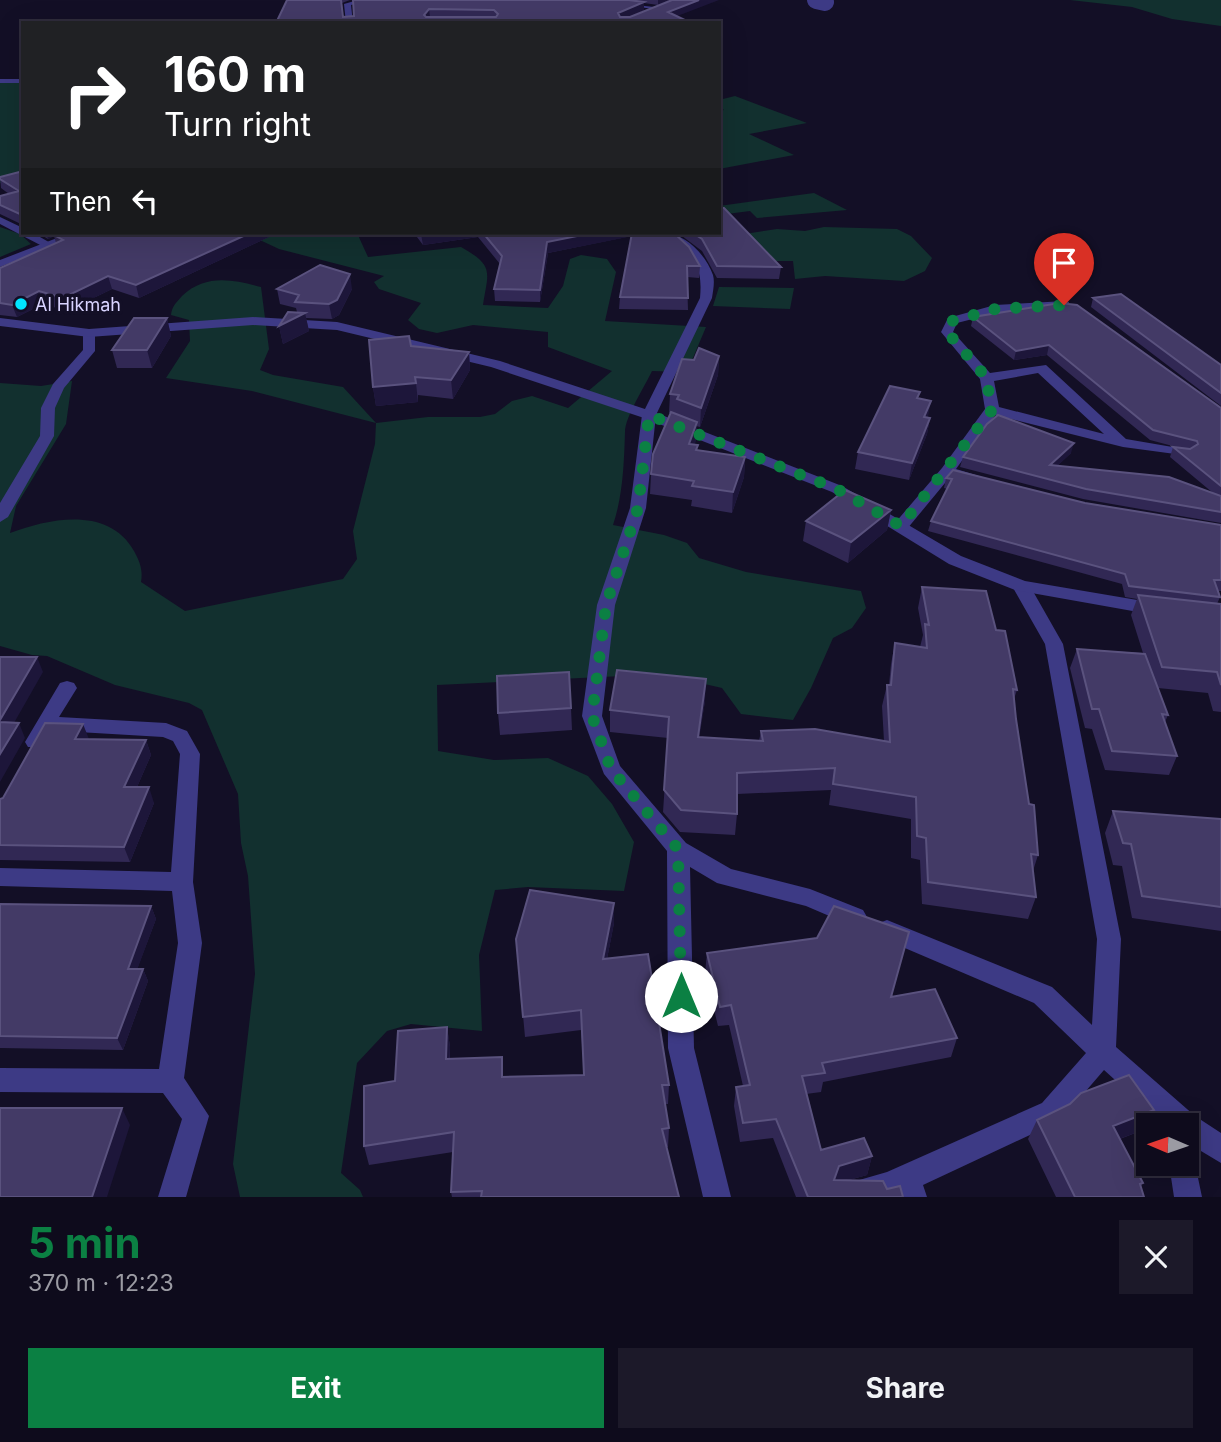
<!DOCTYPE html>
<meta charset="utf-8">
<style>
:root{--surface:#0e0b1c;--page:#1c1929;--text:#f1f3f6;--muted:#9b9ba3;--line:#2e2b3b;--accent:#0b8043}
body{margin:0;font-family:Inter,sans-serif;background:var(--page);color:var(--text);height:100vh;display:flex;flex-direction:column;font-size:26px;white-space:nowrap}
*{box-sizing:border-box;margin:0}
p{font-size:23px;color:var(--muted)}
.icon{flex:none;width:38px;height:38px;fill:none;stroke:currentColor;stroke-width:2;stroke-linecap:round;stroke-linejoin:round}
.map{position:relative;height:1197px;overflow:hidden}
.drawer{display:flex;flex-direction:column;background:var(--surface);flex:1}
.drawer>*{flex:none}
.hud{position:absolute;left:21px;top:21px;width:700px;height:214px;border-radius:0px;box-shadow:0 7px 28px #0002,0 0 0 2px var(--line);background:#202124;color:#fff;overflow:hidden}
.needle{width:46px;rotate:272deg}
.tools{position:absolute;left:1136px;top:1113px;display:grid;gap:14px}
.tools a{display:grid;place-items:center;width:63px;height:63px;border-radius:0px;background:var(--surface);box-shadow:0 7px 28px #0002,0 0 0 2px var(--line);font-size:35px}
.pin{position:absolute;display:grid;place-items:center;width:60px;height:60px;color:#fff;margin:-72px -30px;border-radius:50% 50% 50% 0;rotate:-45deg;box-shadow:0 0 7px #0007}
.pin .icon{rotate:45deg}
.me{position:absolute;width:77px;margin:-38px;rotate:0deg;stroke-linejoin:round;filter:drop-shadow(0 0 5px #0008)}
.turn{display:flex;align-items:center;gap:24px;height:147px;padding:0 28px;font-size:32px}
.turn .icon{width:91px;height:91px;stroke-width:2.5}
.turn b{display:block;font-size:49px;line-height:60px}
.then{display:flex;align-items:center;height:66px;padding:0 28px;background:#0003;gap:14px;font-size:26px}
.round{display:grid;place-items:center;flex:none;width:74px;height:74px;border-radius:0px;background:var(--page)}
.head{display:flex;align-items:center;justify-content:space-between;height:119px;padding:0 28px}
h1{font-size:42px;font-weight:700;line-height:52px;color:var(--accent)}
.action{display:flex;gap:14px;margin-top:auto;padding:14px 28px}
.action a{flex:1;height:80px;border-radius:0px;background:var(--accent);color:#fff;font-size:28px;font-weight:700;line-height:80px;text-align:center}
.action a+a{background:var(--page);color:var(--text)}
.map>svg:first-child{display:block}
.green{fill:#12302f}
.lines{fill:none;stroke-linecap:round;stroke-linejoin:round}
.service{stroke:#3d3a85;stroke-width:18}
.minor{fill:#3d3a85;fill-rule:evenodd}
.tertiary{fill:#3d3a85;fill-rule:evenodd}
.wall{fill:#312854}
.shaded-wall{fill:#1d163a}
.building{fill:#433a66;stroke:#5a527e;stroke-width:2;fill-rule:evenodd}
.route{stroke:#0b8043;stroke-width:12;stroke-dasharray:0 21.6}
.poi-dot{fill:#00e5ff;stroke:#130f26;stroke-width:2.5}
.labels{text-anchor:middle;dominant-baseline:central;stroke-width:7;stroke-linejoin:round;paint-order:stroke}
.far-poi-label{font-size:18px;fill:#d9d4ff;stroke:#130f26;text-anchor:start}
</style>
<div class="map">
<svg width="1221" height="1197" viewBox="0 0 1221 1197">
<rect width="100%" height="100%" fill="#130f26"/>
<path class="green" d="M1070 0H1221V26L1172 19 1132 7Z
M0 83H23V179L0 183Z
M735 96 807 123 749 134 794 155 719 169V111L724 110 719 106V100Z
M814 193 847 210 757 218 750 211 719 215V206Z
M0 227 20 234 31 244 0 257Z
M824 227 897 229 911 236 932 258 925 271 904 281 825 276 795 279 793 261H713L698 241 777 229 805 231Z
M245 233H357L368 257 461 247C495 266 488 272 483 305L548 308 563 286 570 259 581 255 607 259 616 272 605 321 706 327 687 372 652 371C645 386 625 417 625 432 624 463 623 495 613 525L664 535 687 543 699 558 746 572 861 591 866 608 852 628 833 638 811 688 793 720 741 714 722 688 674 677 622 676 437 685 438 751 494 760 548 758 588 776 612 804 634 842 624 891 528 887 495 890 479 955 482 1031 411 1024 387 1031 357 1063 341 1173 360 1190 363 1197H240L233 1164 255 974 248 876 241 843 238 794 202 710 189 703 115 685 47 656 32 655 0 646V383L41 386 72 381 66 424 16 506 10 533C50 518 109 506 134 551 140 562 143 570 141 582L185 611 343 579 357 559 353 531 375 444 376 423 252 391 166 378 190 341 189 320 171 315C172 306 176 303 182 296 205 274 232 279 261 287L269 349 260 370 273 375 343 387 376 423 428 417H480L495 414 512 401 532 396 568 408 612 371 548 347V332L473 325 437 333 419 329 408 320 421 303 379 289 374 282 384 276 279 249Z
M719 287 794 288 790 309 713 306Z"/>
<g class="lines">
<path class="service" d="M816 0 825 2"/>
<path class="minor" d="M358 0H371L351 5 353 23H346L344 4Z
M591 0 663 8 660 10Z
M0 79H23V83H0Z
M0 217 23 228V233H33L54 245 44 247 0 224Z
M664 233C685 233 706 255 713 275 715 282 713 291 712 298L656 415 646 508 615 605 602 716 620 766 686 843 731 869 810 889 863 910 867 917 863 924 855 927 806 906 717 883 690 867 694 1048 731 1197H703L668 1048 667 851 604 774 582 716 597 605 630 508 642 415 700 298C704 255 686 260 664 233Z
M1065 301 1069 302V308L996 313 957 323 953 332 990 373 1046 365 1126 439 1190 450V456L1123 447 995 415 956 469 979 476 982 479 979 482 974 484 950 477 907 529H895L893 526 895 523 942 468 985 409 980 379 941 332 948 318 995 305ZM1038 373 1104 434 999 407 994 381Z
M89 329 95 333V351L64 388 55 408 54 436 8 517 0 522V503L40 436 41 408 53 384 83 350V333Z
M1021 581 1030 586 1063 644 1121 939 1116 1047 1195 1116 1221 1133V1163L1186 1142V1125H1165L1104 1070 1060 1121 923 1185 927 1197H831L835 1187 887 1172 1042 1103 1086 1053 1034 1003 879 937 875 930 879 923 887 920 1052 987 1092 1025 1097 939 1045 644 1012 586Z
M67 681 74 683 77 688 59 717 166 723 187 731 200 754 193 882 202 943 184 1078 209 1116 186 1197H158L182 1119 163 1093 0 1092V1068L159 1069 178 943 172 891 0 886V868L171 872 180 754 173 741 163 737 61 731 53 728 42 747H28L25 742 60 683Z
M1186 1152 1193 1154 1202 1197H1174L1169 1164H1186Z"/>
<path class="tertiary" d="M70 233H84L0 267V260Z
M253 317 337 322 500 361 654 412 842 486 961 556 1025 581 1155 603 1164 609 1155 615 1015 590 949 564 832 492 644 418 491 367 337 330 253 325 89 337 0 326V318L89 329Z"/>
</g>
<path class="wall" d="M287 0H350L342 3 343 17 354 16 353 0H669L658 5 644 3V10L628 17 677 16 276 23Z
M23 171V225L0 214V196L9 194 1 188 0 177Z
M38 233H268L269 237 139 298 112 289 67 311 43 304 17 317 0 315V268L56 243 54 236 48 239Z
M414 233H674L700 266 699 278 687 277 688 310 619 309 620 297 631 236 548 253 540 302 495 301 494 289 500 264 478 237 423 245Z
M678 233H719L781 267 779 279 717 278 702 251Z
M277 289H352L339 315 332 319 306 318 309 331 283 344 279 326 297 312 296 308 280 304Z
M1093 298 1221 365V406L1091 307Z
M973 317 1221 408V523L1083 499 960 467 963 457 1071 453 1057 466 1213 493 1170 457 1173 447 1184 449 1150 440 1047 355 1014 360 971 326Z
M167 318 171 336 152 368H117L112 350Z
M411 346 469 352 470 370 453 399 418 395V402L376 406 373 387Z
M719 356 718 375 700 427 696 426 694 445H698L697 450 745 457 744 477 732 513 691 506 692 500 650 494 651 474 671 413H669L670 394 694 360Z
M919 398 928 417 930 418 927 434 909 480 855 469 858 452Z
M946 478 1085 503 1221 525V591H1218L1220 597 1217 604H1221V712L1213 711 1208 693 1158 688 1168 715 1165 722 1177 756 1169 775 1105 770 1092 729 1085 728 1070 668 1077 649 1143 653 1131 615 1137 599 1125 597 1122 584 928 531 931 521 947 489 944 488Z
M891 510 887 530 848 563 803 541 806 521Z
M922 587 996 630 1017 690 1014 699 1016 719 1029 804 1038 855 1033 871 1036 897 1028 919 922 904 920 860 911 858V819L829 805 831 790 737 794V814L735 835 680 832 663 812 668 738 610 732V710L705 701 699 737 759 741 761 731 884 741 882 706 887 685H889L891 664 895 643 920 647 923 635 918 608Z
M571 708 572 730 500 735 498 713Z
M89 739 146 740 151 755 137 787 154 803 130 862 0 860V799L3 798Z
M1113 811 1221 819V931L1132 918 1122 866 1113 865 1105 833Z
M0 904 151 906 156 919 137 969H143L148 981 123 1050 0 1048Z
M614 923 607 959 669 1085 668 1104H665L669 1128 668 1147H666L679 1197H452L451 1192 453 1152 369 1165 364 1146 395 1081 447 1027 450 1047V1059L504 1077 584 1075 581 1030 525 1037 516 939Z
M707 953 891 997 957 1038 951 1057 823 1082 821 1092 806 1094 821 1150 872 1156 867 1175 849 1180 887 1189 903 1197H796L773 1138 740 1142 734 1106 736 1087 743 1086 729 1025 718 1026 705 973Z
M1154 1110 1143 1130 1120 1139 1143 1183 1141 1186 1144 1197H1056L1028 1139 1037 1120Z"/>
<path class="shaded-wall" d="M658 0H669L658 5Z
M699 0H719L667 20 668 12Z
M644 2V10L618 22V13Z
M429 9 430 17 424 23V15Z
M719 37H722V46H719Z
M46 233H63L54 235V236L48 239Z
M250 233H268L269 237 139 298 136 285Z
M430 233H478V237L423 245 421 234Z
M592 233H633V236L548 253 540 302V290L547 242Z
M350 274 352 289 339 315 332 319 329 304Z
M108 276 112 289 67 311 63 298Z
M39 291 43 304 17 317 12 305Z
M305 313 309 331 283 344 279 326Z
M167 318 171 336 152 368 147 350Z
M1049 345 1047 355 1014 360 1016 351Z
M469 352 470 370 453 399 451 380Z
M719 356 718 375 700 427 701 408Z
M416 383 418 402 376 406 373 387Z
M931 401 928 417H924Z
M930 418 927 434 909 480 912 463Z
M697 422 696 441 688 464 689 444Z
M1074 443 1071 453 1048 475 1050 465Z
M745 457 744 477 732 513 733 492Z
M891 510 887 530 848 563 851 542Z
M37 657 43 672 6 737 0 724V720Z
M706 679 705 701 696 759 698 737Z
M19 723 25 738 0 782V754Z
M83 724 89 739H75Z
M146 740 151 755 130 803 124 787Z
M149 787 154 803 130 862 124 847Z
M614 903V923L603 979V959Z
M151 906 156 919 133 981 128 969Z
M143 969 148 981 123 1050 117 1038Z
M447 1027 450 1047 449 1079 446 1059Z
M122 1108 130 1125 107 1197H92Z
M1154 1110 1143 1130 1103 1145 1113 1126Z
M872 1156 867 1175 834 1184V1180L839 1166Z"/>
<path class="building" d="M287 0H341L343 17 354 16 353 0H629L644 2 618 13 620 17H630L672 0H699L668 12 691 23H276ZM429 9 494 10 498 14 496 17H426L424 15Z
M23 171V219L20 214 0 205V196L19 191 0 179V177Z
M719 208H724L781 267 717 266 702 239 693 233H719Z
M59 233H250L136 285 108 276 63 298 39 291 12 305 0 303V268L63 240 54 235Z
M483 233H592L547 242 540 290 494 289 502 256Z
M632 233H674L689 247 700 266H687L688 298 620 297Z
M320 265 350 274 337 300 329 304 295 302 299 295 277 289Z
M1121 294 1221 365V393L1093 298Z
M1060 303 1077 305 1221 408V486L1173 447 1190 449 1198 444 1197 441 1153 430 1049 345 1016 351 973 317Z
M288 312 305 313 279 326Z
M134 318H167L147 350H112Z
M409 336 411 346 469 352 451 380 415 377 416 383 373 387 369 340Z
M699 348 719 356 701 408 677 399 679 395 670 394 682 359 694 360Z
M890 386 920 392 917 398 931 401 924 417 930 418 912 463 858 452Z
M671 412 697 422 689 444 698 445 696 450 745 457 733 492 692 486 694 481 651 474 653 454Z
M998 415 1074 443 1050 465 1169 477 1221 496V512L1086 489 963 457 987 424Z
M953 470 1085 503 1221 525V580H1214L1220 597 1129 586 1125 574 931 521 952 479 946 478Z
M845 490 891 510 851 542 806 521Z
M922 587 986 591 996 630 1005 631 1017 690 1013 689 1016 719 1029 804 1034 805 1038 855 1031 854 1036 897 928 882 926 838 917 836 916 797 833 784 835 768 737 773V814L681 810 664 790 669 717 610 710 617 670 706 679 698 737 763 741 761 731 815 729 890 742 887 685H891L895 643 927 648 925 624 929 625Z
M1138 595 1221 604V685L1217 672 1162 667Z
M1077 649 1145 654 1168 715 1162 714 1177 756 1112 751 1099 709H1092Z
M0 657H37L0 720Z
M569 672 571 708 498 713 497 676Z
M0 722 19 723 0 754Z
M45 723 83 724 75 739 146 740 124 787H149L124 847 0 845V799L3 798Z
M1113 811 1221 819V907L1142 896 1131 844 1123 843Z
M530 890 614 903 603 959 648 954 669 1085H662L669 1128 662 1129 679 1197H481L482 1191 451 1192 454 1132 364 1146V1086L395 1081 398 1031 447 1027 446 1059 502 1057V1077L584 1075 581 1010 523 1017 516 939Z
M0 904 151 906 128 969H143L117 1038 0 1036Z
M834 906 909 932 891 997 935 989 957 1038 822 1063 825 1073 802 1076 821 1150 864 1138 872 1156 839 1166 834 1180 883 1181 887 1189 900 1186 903 1197H808L776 1119 743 1123 736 1087 750 1085 731 1005 720 1007 707 953 817 938Z
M1129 1075 1154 1110 1113 1126 1143 1183 1140 1184 1144 1197H1075L1037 1120 1070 1104 1081 1093Z
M0 1108H122L92 1197H0Z"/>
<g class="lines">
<path class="route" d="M681 996 678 849 611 769 592 716 606 605 638 508 649 415 837 489 901 526 992 410 986 377 947 332 952 321 995 309 1064 305"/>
</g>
<circle class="poi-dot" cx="21" cy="304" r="7"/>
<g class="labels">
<g class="far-poi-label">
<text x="35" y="304">Al Hikmah</text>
</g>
</g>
</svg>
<div class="tools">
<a><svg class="needle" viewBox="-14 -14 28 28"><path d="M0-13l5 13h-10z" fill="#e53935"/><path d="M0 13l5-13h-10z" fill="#9b9ba3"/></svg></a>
</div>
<div class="pin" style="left:1064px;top:305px;background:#d93025"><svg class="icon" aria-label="arrive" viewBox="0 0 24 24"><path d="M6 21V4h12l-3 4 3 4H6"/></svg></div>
<svg class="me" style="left:681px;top:996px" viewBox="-20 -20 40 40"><circle r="19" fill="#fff"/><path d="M0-13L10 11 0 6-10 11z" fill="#0b8043"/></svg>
<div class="hud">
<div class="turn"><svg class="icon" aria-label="right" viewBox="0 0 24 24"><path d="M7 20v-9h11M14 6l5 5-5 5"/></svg><div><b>160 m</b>Turn right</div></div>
<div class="then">Then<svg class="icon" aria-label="left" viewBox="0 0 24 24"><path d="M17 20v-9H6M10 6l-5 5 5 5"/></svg></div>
</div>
</div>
<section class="drawer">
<div class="head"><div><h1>5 min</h1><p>370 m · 12:23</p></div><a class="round"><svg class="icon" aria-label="close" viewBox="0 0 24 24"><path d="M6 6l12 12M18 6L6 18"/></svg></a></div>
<div class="action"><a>Exit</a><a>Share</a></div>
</section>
